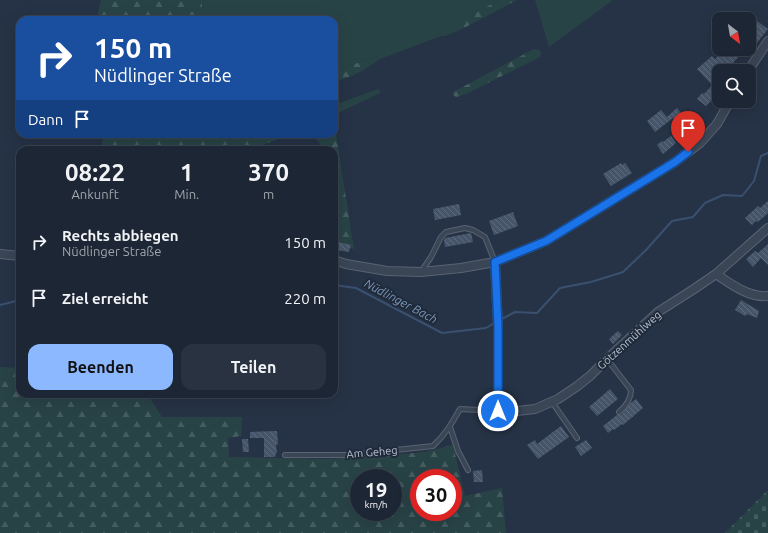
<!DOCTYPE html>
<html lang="de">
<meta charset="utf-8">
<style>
:root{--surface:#1c2634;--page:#293240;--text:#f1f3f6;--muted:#a0a5ac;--line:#3a434f;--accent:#8cb8ff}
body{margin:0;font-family:Ubuntu,sans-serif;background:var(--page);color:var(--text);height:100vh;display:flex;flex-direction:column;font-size:15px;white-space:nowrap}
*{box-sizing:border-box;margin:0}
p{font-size:13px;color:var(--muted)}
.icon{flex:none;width:22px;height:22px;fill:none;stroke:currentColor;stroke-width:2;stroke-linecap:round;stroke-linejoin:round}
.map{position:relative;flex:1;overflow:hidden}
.side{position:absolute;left:16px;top:146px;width:322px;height:252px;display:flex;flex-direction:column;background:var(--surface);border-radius:12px;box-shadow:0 4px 16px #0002,0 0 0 1px var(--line)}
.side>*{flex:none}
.hud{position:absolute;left:16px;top:16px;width:322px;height:122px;border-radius:12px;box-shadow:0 4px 16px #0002,0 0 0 1px var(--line);background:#1a4fa0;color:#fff;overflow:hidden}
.needle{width:26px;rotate:149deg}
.tools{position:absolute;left:712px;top:12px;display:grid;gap:8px}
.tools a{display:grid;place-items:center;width:44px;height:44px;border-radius:8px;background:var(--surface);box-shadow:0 4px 16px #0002,0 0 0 1px var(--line);font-size:20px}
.speed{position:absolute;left:350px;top:469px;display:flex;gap:8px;font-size:20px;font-weight:700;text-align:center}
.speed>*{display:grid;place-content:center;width:52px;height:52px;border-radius:50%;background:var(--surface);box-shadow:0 4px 16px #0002,0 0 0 1px var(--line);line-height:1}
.speed small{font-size:10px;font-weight:400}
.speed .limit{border:6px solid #d22;background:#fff;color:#111}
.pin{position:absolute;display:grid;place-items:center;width:34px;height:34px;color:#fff;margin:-41px -17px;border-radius:50% 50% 50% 0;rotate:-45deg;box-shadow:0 0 4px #0007}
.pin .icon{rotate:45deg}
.me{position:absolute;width:44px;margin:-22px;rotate:0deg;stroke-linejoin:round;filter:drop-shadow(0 0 3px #0008)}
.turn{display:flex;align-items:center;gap:14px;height:84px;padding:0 12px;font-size:18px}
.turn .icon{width:52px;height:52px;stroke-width:2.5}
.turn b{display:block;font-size:28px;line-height:34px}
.then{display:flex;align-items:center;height:38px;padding:0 12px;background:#0003;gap:8px;font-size:15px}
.eta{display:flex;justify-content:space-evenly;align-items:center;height:68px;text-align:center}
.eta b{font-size:24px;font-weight:700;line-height:28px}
.cta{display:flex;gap:8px;margin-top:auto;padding:8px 12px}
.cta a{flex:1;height:46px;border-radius:12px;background:var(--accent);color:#111;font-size:16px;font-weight:700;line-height:46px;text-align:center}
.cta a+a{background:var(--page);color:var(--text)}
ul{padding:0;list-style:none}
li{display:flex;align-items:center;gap:12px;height:56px;padding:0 12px}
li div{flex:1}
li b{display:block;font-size:15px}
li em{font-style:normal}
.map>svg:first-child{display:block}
.grass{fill:#284346}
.forest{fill:url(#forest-firs);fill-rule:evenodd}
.cemetery{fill:url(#cemetery-stones)}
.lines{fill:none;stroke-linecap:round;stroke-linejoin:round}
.stream{stroke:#3a506f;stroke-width:2}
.building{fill:url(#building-back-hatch)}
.service-casing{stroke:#596372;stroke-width:6}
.minor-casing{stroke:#596372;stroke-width:10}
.service{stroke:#3a4555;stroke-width:4}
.minor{stroke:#3a4555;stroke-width:8}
.route-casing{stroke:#114b97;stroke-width:10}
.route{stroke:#1a73e8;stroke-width:7}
.labels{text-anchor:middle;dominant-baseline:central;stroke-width:4;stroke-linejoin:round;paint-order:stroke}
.street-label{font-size:11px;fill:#b8c0ce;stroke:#1f2a3a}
.water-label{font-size:12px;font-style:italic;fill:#7d96b7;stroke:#1f2a3a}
</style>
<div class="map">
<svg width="768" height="533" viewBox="0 0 768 533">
<defs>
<pattern id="forest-firs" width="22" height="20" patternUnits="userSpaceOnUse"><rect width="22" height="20" fill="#284346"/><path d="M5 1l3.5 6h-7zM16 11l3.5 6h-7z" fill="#455c60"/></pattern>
<pattern id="cemetery-stones" width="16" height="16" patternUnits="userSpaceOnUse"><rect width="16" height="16" fill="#284346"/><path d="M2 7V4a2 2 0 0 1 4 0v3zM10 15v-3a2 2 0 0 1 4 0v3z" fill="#455c60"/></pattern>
<pattern id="building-back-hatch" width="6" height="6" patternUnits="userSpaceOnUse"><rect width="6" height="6" fill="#47556a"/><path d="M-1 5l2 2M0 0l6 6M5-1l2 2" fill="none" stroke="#5f6c7e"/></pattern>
</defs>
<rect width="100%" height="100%" fill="#263346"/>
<path class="grass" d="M202 0H499L440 32 439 35 441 36 380 59 378 56 348 66 334 72V20H202Z
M535 0H613L549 47Z
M378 89 380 90V93L334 115V105Z"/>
<path class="forest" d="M101 0H202V20H96Z
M499 0H517L464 28 445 36H441L439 35 440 32Z
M534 49 539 50 541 53 540 57 466 94 456 97 453 95V92Z
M379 56 380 59C364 70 353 77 334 82V72L348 66Z
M334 129 336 134 354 249 350 248 338 242 334 214V150H323C320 144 317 138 310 134H334Z
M103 134H218L230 140 248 134H291L250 150H138L102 145Z
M0 367 20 368V394H147L162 417H242L241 436 228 438 229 457 327 459 369 457 425 452 453 445 465 496 502 488 506 533H0ZM359 478H393V512H359ZM419 478H453V512H419Z"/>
<path class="cemetery" d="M768 490V533H725Z"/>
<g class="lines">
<path class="stream" d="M334 285 356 288 442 333 486 328 496 322
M0 305 20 300
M500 320 515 312 537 313 560 288 591 282 623 272 646 250 672 221 693 217 705 203 723 195 742 196 754 181 761 156 768 153"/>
</g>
<path class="building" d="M757 21 768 29 752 49 749 47V41L751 38 749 36 753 32 750 30Z
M725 49H736L741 54 732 64 730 63 722 71H719V94L712 102 711 101 706 106 697 99 702 93 704 94 712 85 697 69 712 56 715 59Z
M677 108 681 113 674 119 673 118 655 132 647 121 661 110 667 117Z
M671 136 676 143 663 154 657 145 662 141 663 142Z
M621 163 622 165 625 163 632 173 611 186 603 174Z
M768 201V213L758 222 756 221 752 225 745 218 758 206 760 208Z
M459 204 461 215 435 220 433 209Z
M513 212 518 226 494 235 489 221Z
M471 233 473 242 445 247 444 239 445 238Z
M338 242 351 245 349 252 337 250Z
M768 244V265L761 258 753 267 746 259 755 251 758 253Z
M741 300 759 311 757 318 747 314 745 316 735 310Z
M618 331 622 335 613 344 609 339Z
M610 389 618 399 597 416 589 407Z
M636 399 643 408 623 425 622 424 614 430 613 429 608 433 603 426 617 415H621L631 403Z
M561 426 569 437 538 459 527 445 535 440 537 444Z
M277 431 278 445 276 444 277 453H276L275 457H264V438H250V432Z
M242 439H248L249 452H243Z
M586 440 592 448 581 456 575 447Z
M482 470 483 482H474L473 471Z"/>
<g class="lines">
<g class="service-casing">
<path id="service" d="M421 272 431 257 441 237 446 232 465 228 473 230 485 237 495 262
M607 359 631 390C631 399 626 406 619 412
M552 402 577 438
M450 427 458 451 468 470
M285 455H349L433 446C445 435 452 423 460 409L498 411"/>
</g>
<g class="minor-casing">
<path id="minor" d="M748 71 768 41
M0 254 20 256
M334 260 346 264 387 271 421 272 461 268 495 262 546 241 675 162 700 143 717 124 730 101
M495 262 498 326V411H517L535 409 558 399 576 387 590 376 607 359 658 312 694 289 716 274 768 228
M716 274C731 284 749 298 768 296"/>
</g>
<use href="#service" class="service"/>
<use href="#minor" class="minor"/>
</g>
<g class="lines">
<g class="route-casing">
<path id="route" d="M498 411V326L495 262 546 241 675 162 688 152"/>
</g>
<use href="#route" class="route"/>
</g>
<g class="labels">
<g class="street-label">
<text transform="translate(629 340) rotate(-42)">Götzenmühlweg</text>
<text transform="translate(372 452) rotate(-5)">Am Geheg</text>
</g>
<g class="water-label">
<text transform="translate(401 301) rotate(28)">Nüdlinger Bach</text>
</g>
</g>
</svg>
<div class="tools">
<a><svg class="needle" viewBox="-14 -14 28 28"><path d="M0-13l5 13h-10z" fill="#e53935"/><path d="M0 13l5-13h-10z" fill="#a0a5ac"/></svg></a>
<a><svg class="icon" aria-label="search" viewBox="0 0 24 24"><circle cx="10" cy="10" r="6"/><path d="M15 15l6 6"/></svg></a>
</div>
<div class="speed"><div>19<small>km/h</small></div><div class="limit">30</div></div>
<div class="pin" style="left:688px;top:152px;background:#d93025"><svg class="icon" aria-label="arrive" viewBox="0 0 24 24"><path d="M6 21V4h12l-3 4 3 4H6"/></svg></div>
<svg class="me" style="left:498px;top:411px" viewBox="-20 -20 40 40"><circle r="17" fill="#1a73e8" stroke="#fff" stroke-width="3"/><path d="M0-11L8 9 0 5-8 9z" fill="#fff"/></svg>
<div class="hud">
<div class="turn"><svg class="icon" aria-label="right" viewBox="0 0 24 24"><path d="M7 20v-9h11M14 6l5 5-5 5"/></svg><div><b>150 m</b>Nüdlinger Straße</div></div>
<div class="then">Dann<svg class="icon" aria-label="arrive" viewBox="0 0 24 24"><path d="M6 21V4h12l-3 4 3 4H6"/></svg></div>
</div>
<section class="side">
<div class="eta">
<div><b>08:22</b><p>Ankunft</p></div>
<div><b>1</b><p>Min.</p></div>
<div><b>370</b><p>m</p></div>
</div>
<ul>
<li><svg class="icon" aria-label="right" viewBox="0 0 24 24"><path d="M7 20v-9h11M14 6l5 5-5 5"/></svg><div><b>Rechts abbiegen</b><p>Nüdlinger Straße</p></div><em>150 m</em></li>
<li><svg class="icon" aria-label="arrive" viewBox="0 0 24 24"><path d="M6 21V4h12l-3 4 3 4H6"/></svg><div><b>Ziel erreicht</b></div><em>220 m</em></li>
</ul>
<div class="cta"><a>Beenden</a><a>Teilen</a></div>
</section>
</div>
